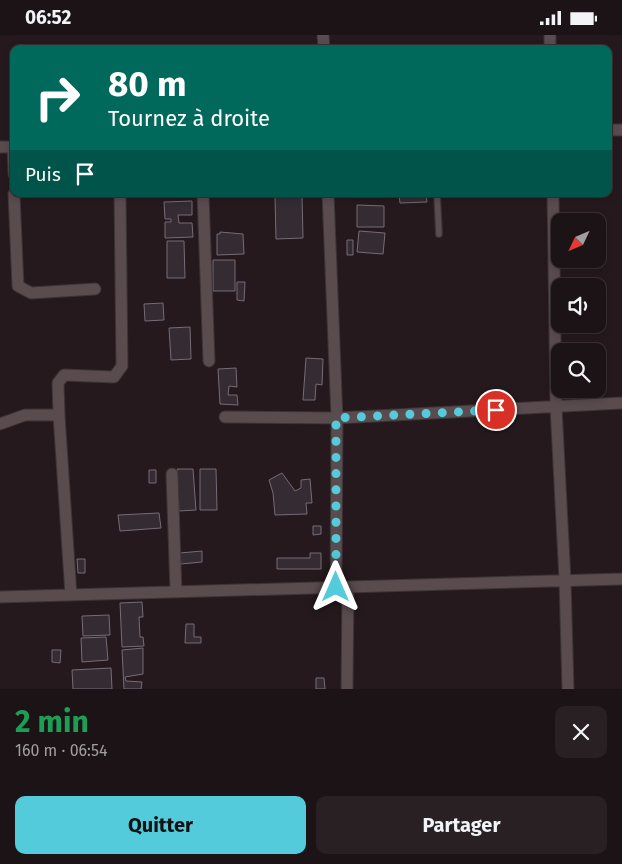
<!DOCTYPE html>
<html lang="fr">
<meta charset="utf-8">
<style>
:root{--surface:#1c1316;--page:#292023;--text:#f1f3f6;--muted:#a09ea1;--line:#3a3235;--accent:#53cbda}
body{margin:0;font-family:"Fira Sans",sans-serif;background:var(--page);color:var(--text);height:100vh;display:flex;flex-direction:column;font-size:19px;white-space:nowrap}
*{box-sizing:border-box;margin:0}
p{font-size:16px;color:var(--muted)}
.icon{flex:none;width:28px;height:28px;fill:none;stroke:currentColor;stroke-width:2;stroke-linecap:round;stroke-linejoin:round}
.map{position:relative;height:654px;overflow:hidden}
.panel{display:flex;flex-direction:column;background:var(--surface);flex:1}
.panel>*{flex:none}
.top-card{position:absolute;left:10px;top:10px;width:602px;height:152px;border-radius:10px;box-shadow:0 2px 8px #0003,0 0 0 1px var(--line);background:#00695c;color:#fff;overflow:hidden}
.needle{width:32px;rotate:226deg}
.tools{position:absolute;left:551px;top:178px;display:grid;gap:10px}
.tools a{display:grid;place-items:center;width:55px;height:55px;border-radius:10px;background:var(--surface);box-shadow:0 2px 8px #0003,0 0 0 1px var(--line);font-size:25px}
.pin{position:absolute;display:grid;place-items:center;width:42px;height:42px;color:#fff;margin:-21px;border:2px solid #fff;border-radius:50%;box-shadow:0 1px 5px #0007}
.me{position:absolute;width:55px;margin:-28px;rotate:0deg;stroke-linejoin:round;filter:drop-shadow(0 0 4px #0008)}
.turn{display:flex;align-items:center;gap:18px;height:105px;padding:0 15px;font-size:22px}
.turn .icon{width:65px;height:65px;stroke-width:2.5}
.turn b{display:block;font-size:35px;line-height:42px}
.then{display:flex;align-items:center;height:48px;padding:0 15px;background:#0003;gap:10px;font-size:19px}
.round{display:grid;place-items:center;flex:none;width:52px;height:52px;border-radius:10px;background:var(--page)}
.summary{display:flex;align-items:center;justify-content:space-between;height:85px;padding:0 15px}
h1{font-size:30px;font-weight:700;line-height:38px;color:#1e9e55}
.action{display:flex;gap:10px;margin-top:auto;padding:10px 15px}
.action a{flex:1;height:58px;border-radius:10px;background:var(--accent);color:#111;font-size:20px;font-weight:700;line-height:58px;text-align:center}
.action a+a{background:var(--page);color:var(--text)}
.status{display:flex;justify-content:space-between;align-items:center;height:35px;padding:0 25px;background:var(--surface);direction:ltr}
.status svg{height:14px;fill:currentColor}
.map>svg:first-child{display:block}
.building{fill:#342b33;stroke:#776c76}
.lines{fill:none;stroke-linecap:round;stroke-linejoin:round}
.service-casing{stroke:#3c3336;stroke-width:8}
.minor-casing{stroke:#3c3336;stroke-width:13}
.service{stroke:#5a4b4f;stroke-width:5.5}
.minor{stroke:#5a4b4f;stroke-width:11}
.route{stroke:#53cbda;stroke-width:9;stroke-dasharray:0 16.2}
</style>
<div class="status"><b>06:52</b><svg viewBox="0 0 49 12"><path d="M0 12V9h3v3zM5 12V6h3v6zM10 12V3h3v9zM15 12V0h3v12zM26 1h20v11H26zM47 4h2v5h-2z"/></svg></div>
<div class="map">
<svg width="622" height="654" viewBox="0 0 622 654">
<rect width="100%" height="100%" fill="#25191d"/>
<path class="building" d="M162 159H193L194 161 162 162Z
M399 159H426L427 167 400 168Z
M302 161 303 203 276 204 275 162Z
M192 166V180H178L179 188H192L193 202 165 203V187H171V184H165L164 167Z
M357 170 384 171V192H357Z
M359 196 385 198 383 219 357 217Z
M220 197 243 199 244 219 217 220V199H220Z
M347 205H353V220H347Z
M167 206H184L185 243H167Z
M213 225H235V256H213Z
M237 247H245L244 266 237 265Z
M163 268 164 285 145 286 144 269Z
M190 292 191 324 171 325 169 293Z
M306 323 323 324 322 350 316 349 315 365H303Z
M236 333 237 352 229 351 228 360H237L238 370 220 369 218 334Z
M177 434H193L196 475 179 476Z
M200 434H216L217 475H200Z
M149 435H156V448H149Z
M282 438 295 456 301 453V445L310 444 312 468H306L307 479 275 480 273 458 269 445Z
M159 478 161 493 120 496 118 480Z
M313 491H321V499L313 500Z
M202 516V527L181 529 180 518Z
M310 518H321V534H277V523H310Z
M77 524H85V538H78Z
M142 567 143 582H139L140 602H143L144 611 122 612 120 568Z
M109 580 110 600 83 601 82 581Z
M186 589H194V602H201V608H185Z
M106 602 108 625 82 627 81 603Z
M143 613V639L125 642 126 646 142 647 141 654H124L122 615Z
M52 615H61L60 628 52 627Z
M111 633 112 654H73L72 635Z
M316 643H324L325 654H316Z"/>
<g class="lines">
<g class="service-casing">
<path id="service" d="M437 159 439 199"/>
</g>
<g class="minor-casing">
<path id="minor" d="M323 0 324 14
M550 0V14
M609 95H622
M0 112H14
M13 112 14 139
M14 159 18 251 31 258 95 254
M203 159 209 326
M328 159 337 383 336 552
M553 159 556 372 565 545 568 654
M59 380 58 348 64 340 114 342 122 331 120 159
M225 382 337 383 622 368
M0 389 25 380H59L71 560
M172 439 176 557
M0 562 622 544
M347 654 348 552"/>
</g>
<use href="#service" class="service"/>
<use href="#minor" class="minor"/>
</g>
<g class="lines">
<path class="route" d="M336 552V383L496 375"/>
</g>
</svg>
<div class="tools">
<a><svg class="needle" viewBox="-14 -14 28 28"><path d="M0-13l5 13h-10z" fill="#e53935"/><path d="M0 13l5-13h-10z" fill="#a09ea1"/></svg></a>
<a><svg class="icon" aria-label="sound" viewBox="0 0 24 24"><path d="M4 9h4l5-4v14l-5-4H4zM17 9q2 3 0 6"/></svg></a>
<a><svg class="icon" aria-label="search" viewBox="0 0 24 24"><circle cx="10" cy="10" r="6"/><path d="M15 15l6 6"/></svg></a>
</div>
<div class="pin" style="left:496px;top:375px;background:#d93025"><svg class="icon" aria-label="arrive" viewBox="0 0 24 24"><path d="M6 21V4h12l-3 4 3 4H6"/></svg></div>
<svg class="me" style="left:336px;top:552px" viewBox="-20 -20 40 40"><path d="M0-17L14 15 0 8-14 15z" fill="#53cbda" stroke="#fff" stroke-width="4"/></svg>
<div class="top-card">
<div class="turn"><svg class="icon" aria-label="right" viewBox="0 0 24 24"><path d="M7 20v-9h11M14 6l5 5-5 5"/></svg><div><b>80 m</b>Tournez à droite</div></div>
<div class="then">Puis<svg class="icon" aria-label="arrive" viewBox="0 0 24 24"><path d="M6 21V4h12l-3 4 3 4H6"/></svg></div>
</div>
</div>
<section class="panel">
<div class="summary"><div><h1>2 min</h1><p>160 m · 06:54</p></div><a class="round"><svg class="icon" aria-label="close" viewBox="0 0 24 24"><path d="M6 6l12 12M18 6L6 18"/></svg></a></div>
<div class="action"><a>Quitter</a><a>Partager</a></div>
</section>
